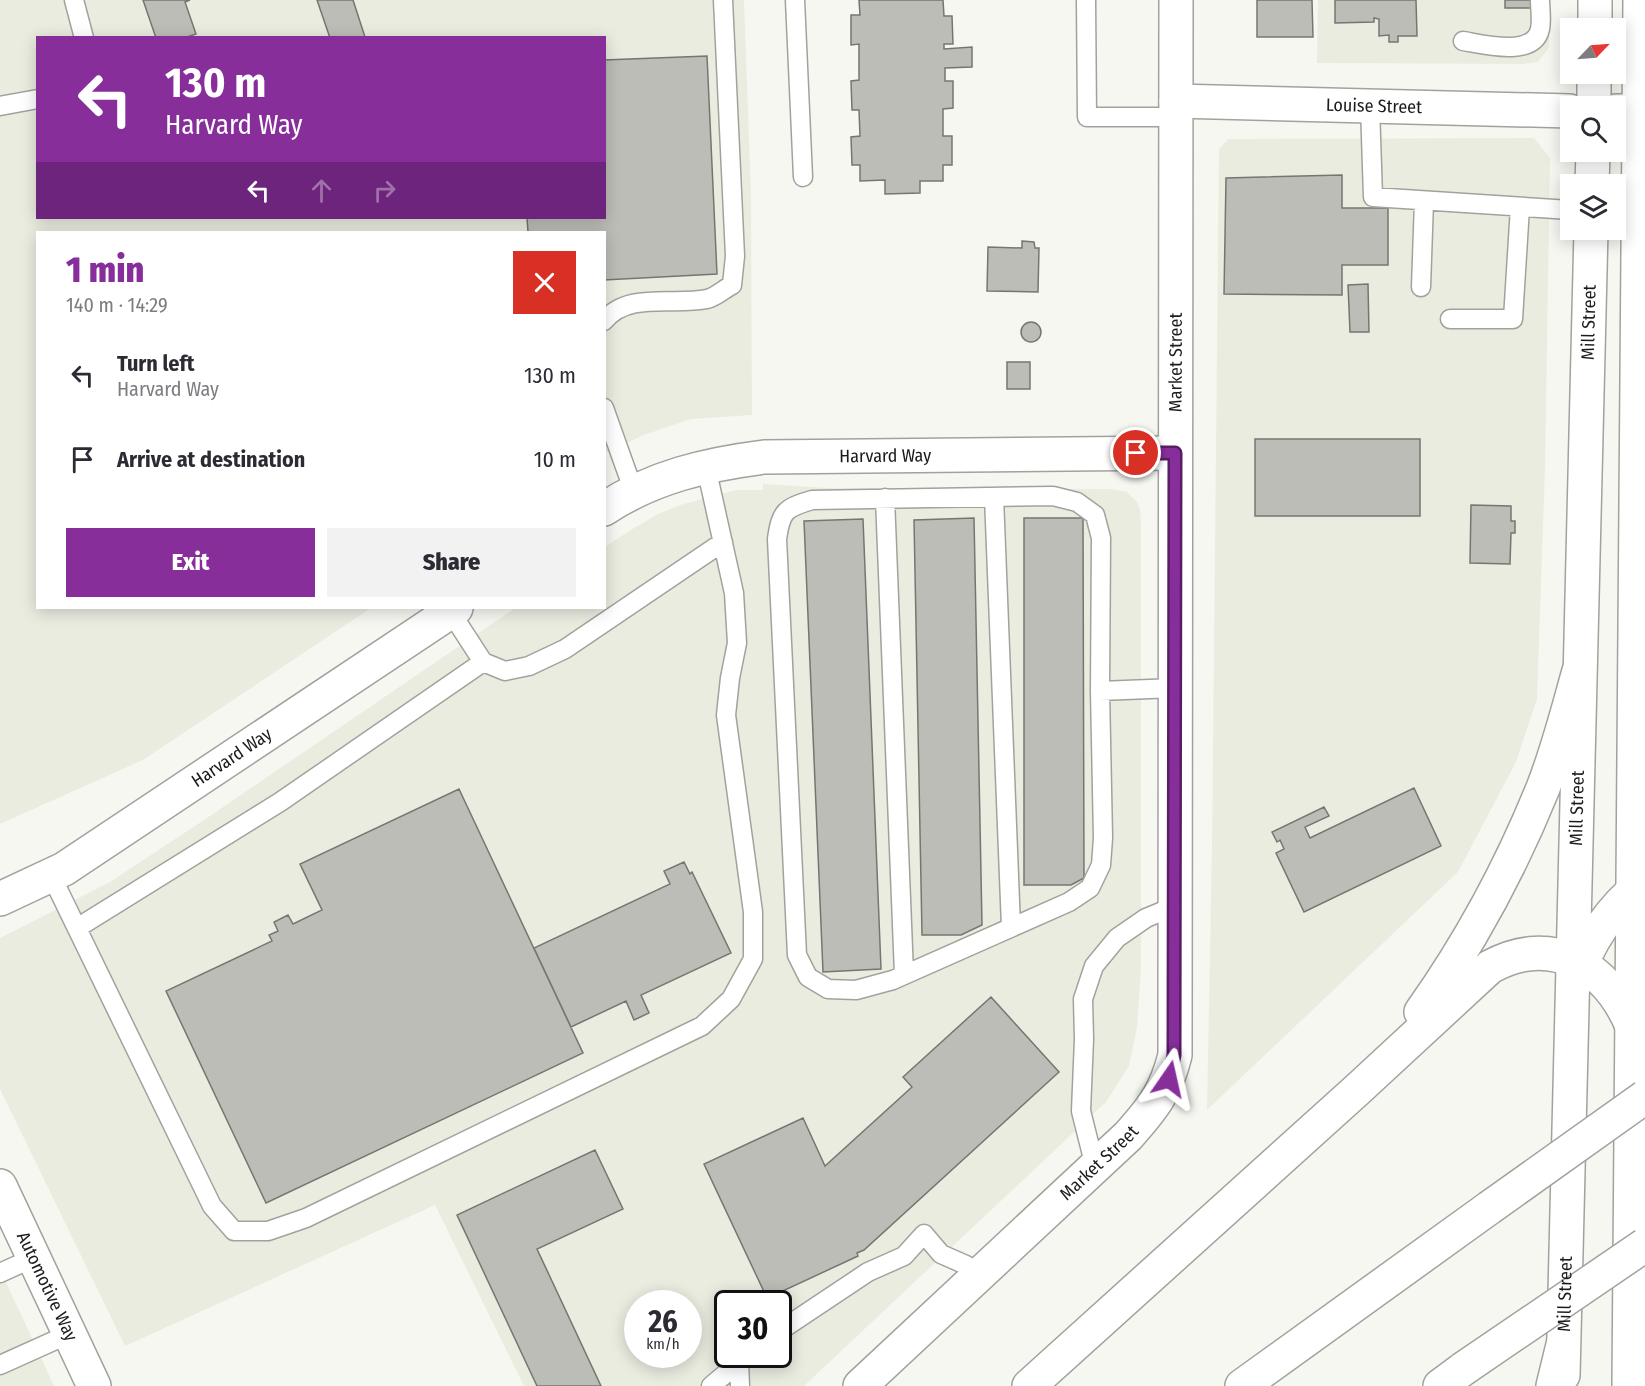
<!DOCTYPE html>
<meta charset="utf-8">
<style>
:root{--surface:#fff;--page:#f2f2f3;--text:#2b2b33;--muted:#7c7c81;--accent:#872e9b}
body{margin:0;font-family:"Fira Sans Condensed",sans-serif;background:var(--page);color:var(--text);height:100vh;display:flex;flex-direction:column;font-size:22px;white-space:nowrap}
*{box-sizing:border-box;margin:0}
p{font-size:20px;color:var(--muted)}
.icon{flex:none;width:33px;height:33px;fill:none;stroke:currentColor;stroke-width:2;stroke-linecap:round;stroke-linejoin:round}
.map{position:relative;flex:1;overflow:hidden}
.drawer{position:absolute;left:36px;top:231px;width:570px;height:378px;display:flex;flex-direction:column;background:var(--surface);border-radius:0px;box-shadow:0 3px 15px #0003}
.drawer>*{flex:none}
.hud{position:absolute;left:36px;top:36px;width:570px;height:183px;border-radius:0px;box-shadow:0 3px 15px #0003;background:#872e9b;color:#fff;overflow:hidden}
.needle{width:39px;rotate:65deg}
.tools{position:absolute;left:1560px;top:18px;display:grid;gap:12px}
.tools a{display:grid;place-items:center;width:66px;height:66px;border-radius:0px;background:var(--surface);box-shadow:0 3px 15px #0003;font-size:30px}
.speed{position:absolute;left:624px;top:1290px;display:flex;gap:12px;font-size:30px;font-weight:700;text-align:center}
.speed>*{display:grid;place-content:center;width:78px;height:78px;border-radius:50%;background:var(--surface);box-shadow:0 3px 15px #0003;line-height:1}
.speed small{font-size:15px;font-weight:400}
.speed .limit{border:3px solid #111;border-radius:9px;background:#fff;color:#111}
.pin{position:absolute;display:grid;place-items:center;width:51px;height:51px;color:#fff;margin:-26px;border:3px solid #fff;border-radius:50%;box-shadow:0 2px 6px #0007}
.me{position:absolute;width:66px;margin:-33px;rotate:11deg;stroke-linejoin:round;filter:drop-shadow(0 0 4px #0008)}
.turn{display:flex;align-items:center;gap:21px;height:126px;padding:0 30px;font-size:27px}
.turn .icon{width:78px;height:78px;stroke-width:2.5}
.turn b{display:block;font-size:42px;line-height:51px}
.lanes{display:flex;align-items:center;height:57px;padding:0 30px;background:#0003;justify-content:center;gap:30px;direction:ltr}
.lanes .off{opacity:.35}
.round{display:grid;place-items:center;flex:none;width:63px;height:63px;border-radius:0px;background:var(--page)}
.overview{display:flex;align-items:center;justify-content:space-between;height:102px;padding:0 30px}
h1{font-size:36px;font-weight:800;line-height:45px;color:var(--accent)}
.cta{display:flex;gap:12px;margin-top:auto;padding:12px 30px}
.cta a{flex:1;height:69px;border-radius:0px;background:var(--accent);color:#fff;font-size:24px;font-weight:800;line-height:69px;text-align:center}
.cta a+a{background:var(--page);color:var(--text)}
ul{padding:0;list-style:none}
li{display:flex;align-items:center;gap:18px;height:84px;padding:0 30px}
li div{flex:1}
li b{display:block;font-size:22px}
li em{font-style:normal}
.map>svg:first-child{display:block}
.built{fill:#ebece0;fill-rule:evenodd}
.building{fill:#bdbdb8;stroke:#757671;stroke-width:1.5}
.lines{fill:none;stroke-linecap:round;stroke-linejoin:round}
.lane-casing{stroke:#a2a29d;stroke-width:21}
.street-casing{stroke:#a2a29d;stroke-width:36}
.secondary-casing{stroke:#a2a29d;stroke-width:36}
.highway-casing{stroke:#a2a29d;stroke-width:36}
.lane{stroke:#fff;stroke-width:18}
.street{stroke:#fff;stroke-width:33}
.secondary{stroke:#fff;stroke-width:33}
.highway{stroke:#fff;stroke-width:33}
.highway-bridge-casing{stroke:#a2a29d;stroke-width:36;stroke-linecap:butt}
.highway-bridge{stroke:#fff;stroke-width:33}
.route-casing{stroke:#581e65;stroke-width:15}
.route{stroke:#872e9b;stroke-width:10}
.labels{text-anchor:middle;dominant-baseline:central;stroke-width:4.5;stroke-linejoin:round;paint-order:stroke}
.street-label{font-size:18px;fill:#1b1b19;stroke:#fff}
</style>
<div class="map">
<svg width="1645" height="1386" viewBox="0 0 1645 1386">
<rect width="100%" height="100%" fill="#f7f7f2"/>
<path class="built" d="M0 0H744L751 195 752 415 691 419 644 435 605 453 604 232H38V608H371L143 760 0 824ZM38 38H604V218H38Z
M1318 0H1549V48L1538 62 1522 64 1317 63Z
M1534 138 1550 158 1545 469 1537 699 1516 762 1458 872 1207 1110 1212 847 1219 149 1228 139Z
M763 484 828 488 1112 489 1127 492 1137 502 1140 510 1141 523V969L1137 1028 1129 1066 1106 1102 804 1386H524L435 1205 125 1346 0 1089V938L110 882 207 818 515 608H604L605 547 629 531 660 513 680 505 736 490H763ZM638 1304H688V1354H638ZM728 1304H778V1354H728Z
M0 1270 25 1323 54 1386H0Z"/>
<path class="building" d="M143 0H190L185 2 196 34 184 38H156Z
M317 0H353L365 37 330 38Z
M859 0H943L944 16H952L953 44H944V49L972 47V67L945 68V81H953V108L943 109V136H952V165H943V181H920V193L885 194V180L860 181V165H852L851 137 860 136 859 110H852L851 81 859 80V44L851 45V15H860Z
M1257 0H1312L1313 37H1257Z
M1335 0H1416L1417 36H1398V42H1389V35L1379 36V19L1374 18V22L1335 23Z
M1505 0H1533V8H1505Z
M707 56 717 274 604 280V232H528L527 218H604V60Z
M1342 175V208H1388V265H1342V295L1224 294 1226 178Z
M1022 241 1034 242 1035 248H1039L1038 292 987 291 988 247 1022 248Z
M1368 284 1369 332H1350L1348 285Z
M1021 332a10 10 0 1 1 20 0a10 10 0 1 1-20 0Z
M1007 362H1030V389H1007Z
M1255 439H1420V516H1255Z
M1471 505 1511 506V521H1515V533H1511L1510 564 1470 563Z
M974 518 982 925 961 935H922L914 520Z
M1024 518H1083L1084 878 1071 885H1024Z
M863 519 881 969 823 972 804 521Z
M1414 788 1441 846 1304 912 1276 853 1284 849 1280 840 1277 842 1272 832 1324 807 1329 816 1305 827 1310 838Z
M459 789 583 1053 266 1203 166 991 272 941 269 935 278 931 274 922 288 915 293 924 322 910 300 864Z
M684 862 690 874 692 872 731 953 641 995 649 1013 634 1020 626 1001 571 1027 534 948 670 884 664 871Z
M991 997 1059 1072 864 1250 857 1253 858 1256 770 1297 769 1294 766 1296 704 1164 803 1118 825 1166 912 1087 903 1077Z
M595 1150 623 1209 537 1249 601 1386H537L457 1215Z"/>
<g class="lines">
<g class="lane-casing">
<path id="lane" d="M74 0 84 38
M795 0 803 177
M1086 0 1087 117H1175
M1463 41C1482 44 1534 58 1540 29 1542 20 1540 9 1540 0
M0 106 38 99
M1370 106 1373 197 1570 210
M1421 287 1424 201
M1450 319H1513L1520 207
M604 321C628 291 673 306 707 299 716 297 724 289 732 285L735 256 723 0
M604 408 634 492
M994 497 1011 927
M885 498 904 974
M483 662 505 671 529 666 565 649 723 542
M1100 691 1103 838 1101 865 1090 888 1069 902 893 980 856 990 828 989 808 977 797 955 777 539C781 511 785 508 812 500L1053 496 1077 502 1095 515 1101 538 1100 691 1175 688
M51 875 212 1206 234 1231H268L306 1218 702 1026 731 999 753 959V912L726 715 730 678 737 643 734 593 706 467
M77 928 280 802 483 662 450 611
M1095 1167 1081 1111 1084 1039 1083 999 1094 966 1117 938 1146 918 1175 906
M0 1273 33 1258
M778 1332 868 1272 904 1256 924 1234 941 1254 966 1265 979 1275
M739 1362 740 1386
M0 1365 69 1334
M711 1386 749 1354"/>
</g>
<g class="street-casing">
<g id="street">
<path id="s1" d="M1176 101 1570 111"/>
<path d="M1616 111H1640"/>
<path id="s2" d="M604 509C652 477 708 464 764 457L1175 453"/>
<path id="s3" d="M0 899 64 869 456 608"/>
<path id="s4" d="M0 1186 94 1386"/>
<path id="s5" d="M860 1386 1128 1136C1153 1108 1166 1092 1175 1055L1176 0"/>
</g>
</g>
<g class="secondary-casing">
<g id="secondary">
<path d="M1595 28V0"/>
<path d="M1594 106V74"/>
<path d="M1592 184 1593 152"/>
<path id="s6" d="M1563 1375 1591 230"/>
<path d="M1629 1386 1640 0"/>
</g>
</g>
<g class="highway-casing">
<path id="highway" d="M1636 621 1645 648
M1574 984C1588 941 1610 909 1645 881
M1421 1012C1470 943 1511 867 1543 788 1558 750 1568 710 1579 671
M1029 1386 1357 1090 1490 967C1551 933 1607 966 1632 1026
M1242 1386 1489 1208
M1440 1386 1463 1369
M1553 1386 1563 1345"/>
</g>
<use href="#lane" class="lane"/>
<use href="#street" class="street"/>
<use href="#secondary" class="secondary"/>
<use href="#highway" class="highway"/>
<g class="highway-bridge-casing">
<path id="highway-bridge" d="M1489 1208 1645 1097
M1463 1369 1645 1245"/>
</g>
<use href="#highway-bridge" class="highway-bridge"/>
</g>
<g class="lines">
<g class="route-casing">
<path id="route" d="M1136 453H1175L1174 1055 1169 1079"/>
</g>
<use href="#route" class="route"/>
</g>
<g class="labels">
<g class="street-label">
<text stroke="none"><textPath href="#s1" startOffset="198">Louise Street</textPath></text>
<text stroke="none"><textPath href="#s6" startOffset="1053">Mill Street</textPath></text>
<text stroke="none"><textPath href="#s5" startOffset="1154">Market Street</textPath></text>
<text stroke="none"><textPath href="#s2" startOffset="291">Harvard Way</textPath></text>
<text stroke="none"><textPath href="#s3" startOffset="272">Harvard Way</textPath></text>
<text stroke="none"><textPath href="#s6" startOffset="567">Mill Street</textPath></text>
<text stroke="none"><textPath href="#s5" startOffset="327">Market Street</textPath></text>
<text stroke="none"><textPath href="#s4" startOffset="111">Automotive Way</textPath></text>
<text stroke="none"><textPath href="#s6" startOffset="81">Mill Street</textPath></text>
</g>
</g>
</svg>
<div class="tools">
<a><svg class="needle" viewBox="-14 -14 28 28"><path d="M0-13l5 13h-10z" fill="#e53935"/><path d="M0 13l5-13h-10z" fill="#7c7c81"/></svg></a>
<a><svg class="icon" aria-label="search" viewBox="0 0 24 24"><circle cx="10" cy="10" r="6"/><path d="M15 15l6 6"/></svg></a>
<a><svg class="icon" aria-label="layers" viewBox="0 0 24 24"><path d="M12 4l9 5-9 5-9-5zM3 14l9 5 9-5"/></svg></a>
</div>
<div class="speed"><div>26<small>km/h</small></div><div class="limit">30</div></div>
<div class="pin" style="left:1136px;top:453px;background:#d93025"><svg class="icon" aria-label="arrive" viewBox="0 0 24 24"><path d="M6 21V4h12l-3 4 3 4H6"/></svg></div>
<svg class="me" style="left:1169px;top:1079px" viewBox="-20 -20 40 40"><path d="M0-17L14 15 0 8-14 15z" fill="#872e9b" stroke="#fff" stroke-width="4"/></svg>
<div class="hud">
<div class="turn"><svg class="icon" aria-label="left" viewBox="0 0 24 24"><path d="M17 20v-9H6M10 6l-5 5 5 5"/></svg><div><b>130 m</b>Harvard Way</div></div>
<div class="lanes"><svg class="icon" aria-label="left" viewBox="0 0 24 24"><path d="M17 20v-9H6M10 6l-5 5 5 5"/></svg><svg class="icon off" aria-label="ahead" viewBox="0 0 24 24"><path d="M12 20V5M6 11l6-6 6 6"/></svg><svg class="icon off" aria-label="right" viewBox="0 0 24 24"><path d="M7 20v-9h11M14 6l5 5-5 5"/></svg></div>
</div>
<section class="drawer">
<div class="overview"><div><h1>1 min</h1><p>140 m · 14:29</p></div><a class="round" style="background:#d93025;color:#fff"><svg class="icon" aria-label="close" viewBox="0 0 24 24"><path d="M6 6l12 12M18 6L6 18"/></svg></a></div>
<ul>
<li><svg class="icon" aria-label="left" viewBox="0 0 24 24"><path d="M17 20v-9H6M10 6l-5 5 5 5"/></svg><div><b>Turn left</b><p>Harvard Way</p></div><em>130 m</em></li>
<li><svg class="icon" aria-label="arrive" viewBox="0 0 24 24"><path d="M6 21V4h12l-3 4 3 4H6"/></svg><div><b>Arrive at destination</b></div><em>10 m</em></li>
</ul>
<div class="cta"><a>Exit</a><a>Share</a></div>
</section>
</div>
